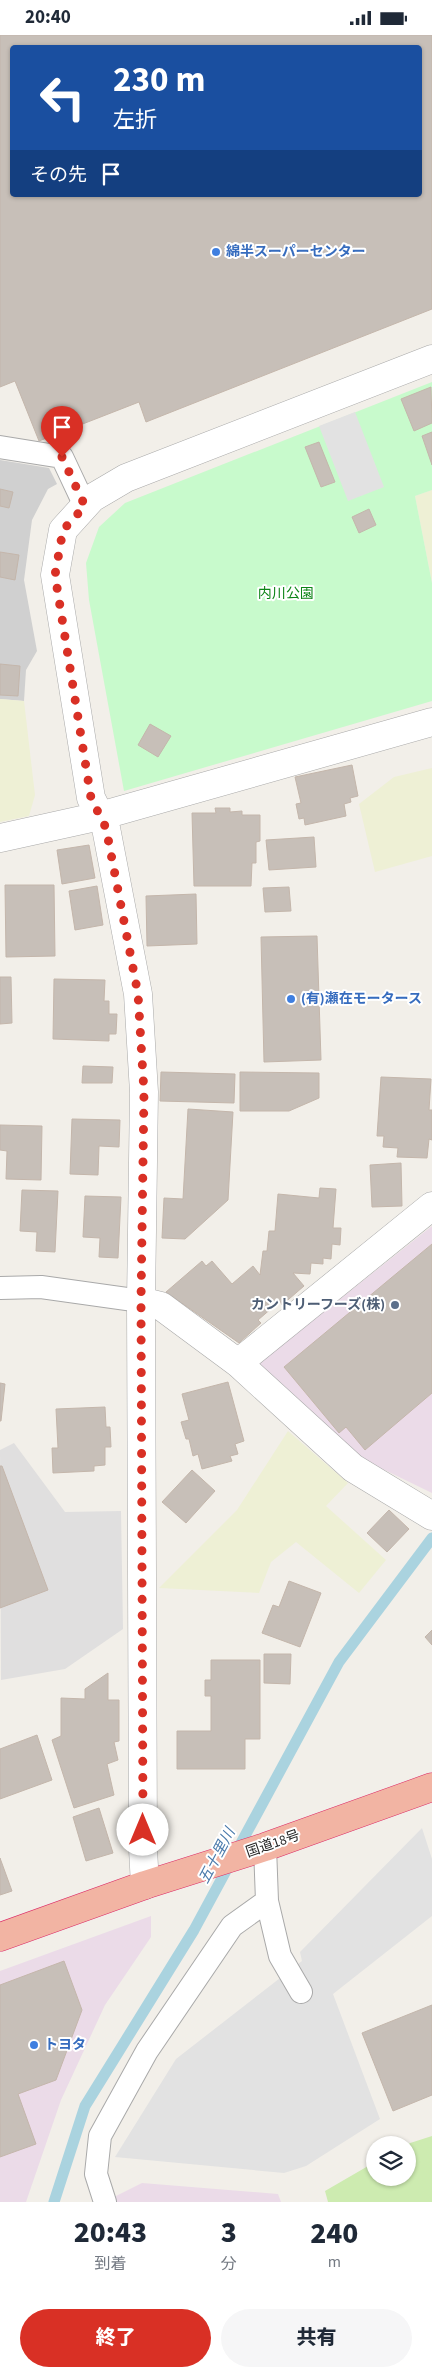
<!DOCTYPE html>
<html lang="ja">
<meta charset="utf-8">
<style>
:root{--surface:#fff;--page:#f6f6f7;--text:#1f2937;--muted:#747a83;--accent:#d93025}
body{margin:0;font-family:"Source Sans 3","Noto Sans JP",sans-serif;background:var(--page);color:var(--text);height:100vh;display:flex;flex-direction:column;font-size:19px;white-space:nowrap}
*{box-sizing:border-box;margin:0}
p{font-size:16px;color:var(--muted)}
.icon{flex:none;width:28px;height:28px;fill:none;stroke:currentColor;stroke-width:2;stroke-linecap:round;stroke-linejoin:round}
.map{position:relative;height:2167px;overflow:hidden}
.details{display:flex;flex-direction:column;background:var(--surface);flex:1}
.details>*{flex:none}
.top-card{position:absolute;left:10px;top:10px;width:412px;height:152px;border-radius:5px;box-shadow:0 1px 4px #0004;background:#1a4fa0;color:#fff;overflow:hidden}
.tools{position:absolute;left:366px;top:2101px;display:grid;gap:10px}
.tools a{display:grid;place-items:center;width:50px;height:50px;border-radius:50%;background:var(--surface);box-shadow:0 1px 4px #0004;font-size:25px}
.pin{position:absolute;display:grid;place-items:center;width:42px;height:42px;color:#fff;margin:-51px -21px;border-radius:50% 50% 50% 0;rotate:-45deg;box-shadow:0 0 5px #0007}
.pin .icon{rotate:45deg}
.me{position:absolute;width:55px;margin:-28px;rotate:0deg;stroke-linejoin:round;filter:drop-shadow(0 0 4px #0008)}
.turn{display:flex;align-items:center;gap:18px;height:105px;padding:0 20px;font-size:22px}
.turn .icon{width:65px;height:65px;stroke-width:2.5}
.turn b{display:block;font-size:35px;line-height:42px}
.then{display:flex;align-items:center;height:48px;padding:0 20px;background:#0003;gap:10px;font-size:19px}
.eta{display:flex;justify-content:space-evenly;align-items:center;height:85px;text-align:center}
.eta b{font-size:30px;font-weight:800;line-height:35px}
.action{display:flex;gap:10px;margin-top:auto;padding:10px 20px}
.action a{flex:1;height:58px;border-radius:30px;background:var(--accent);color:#fff;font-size:20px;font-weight:800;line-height:58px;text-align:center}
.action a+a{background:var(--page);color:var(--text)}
.status{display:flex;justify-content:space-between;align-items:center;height:35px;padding:0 25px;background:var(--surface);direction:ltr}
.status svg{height:14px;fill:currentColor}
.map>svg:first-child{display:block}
.residential{fill:#e0dfdf}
.industrial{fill:#ebdbe8}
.religious{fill:#d0d0d0}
.farmland{fill:#eef0d5}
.grass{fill:#cdebb0}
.park{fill:#c8facc}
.parking{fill:#e2e2e2}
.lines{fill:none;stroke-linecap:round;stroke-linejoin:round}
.stream{stroke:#aad3df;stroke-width:11}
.building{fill:#c7bfb8;stroke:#c4b6ab;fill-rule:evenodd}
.service-casing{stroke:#a9a9a9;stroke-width:24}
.minor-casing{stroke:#a9a9a9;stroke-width:29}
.trunk-casing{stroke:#dc2a67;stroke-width:29}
.service{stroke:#fff;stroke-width:22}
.minor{stroke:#fff;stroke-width:28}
.trunk{stroke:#f2b4a3;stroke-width:28}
.route{stroke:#d93025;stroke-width:9;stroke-dasharray:0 16.2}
.shop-dot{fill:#3f7fe0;stroke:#fff;stroke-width:2}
.service-dot{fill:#5c6f8a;stroke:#fff;stroke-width:2}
.labels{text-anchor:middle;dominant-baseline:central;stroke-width:4;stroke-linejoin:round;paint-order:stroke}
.shop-label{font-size:14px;font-weight:bold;fill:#366cbe;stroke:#fff;text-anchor:start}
.park-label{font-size:14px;fill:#0c8416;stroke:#fff}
.service-label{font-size:14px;font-weight:bold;fill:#4e5e75;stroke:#fff;text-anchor:end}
.street-label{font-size:14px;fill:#222;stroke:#fff}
.water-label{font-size:15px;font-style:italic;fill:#4a7aab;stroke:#fff}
</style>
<div class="status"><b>20:40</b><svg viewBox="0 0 49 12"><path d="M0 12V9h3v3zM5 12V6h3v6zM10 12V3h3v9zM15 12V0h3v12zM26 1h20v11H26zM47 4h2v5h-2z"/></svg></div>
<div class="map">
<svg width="432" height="2167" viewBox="0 0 432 2167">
<rect width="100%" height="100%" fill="#f2efe9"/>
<path class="residential" d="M14 1408 65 1477 121 1476 123 1594 65 1634 1 1645 0 1415Z"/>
<path class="industrial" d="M432 1191V1458L360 1423 258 1329Z
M151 1881V1902L105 1970 61 2065 26 2167H0V1936Z
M142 2148 278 2159 281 2167H104Z"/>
<path class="religious" d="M0 425 49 433 57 449 48 454 32 485 24 545 37 616 26 635 24 666 0 664Z"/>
<path class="farmland" d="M432 455V548L415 461Z
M0 664 24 666 35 760 29 781 0 787Z
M432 733V821L375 837 359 769 394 742Z
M288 1396 348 1448 326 1471 386 1525 359 1558 296 1507 271 1527 259 1558 159 1553 237 1475Z"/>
<path class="grass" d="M432 2101V2167H328L325 2156 375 2127V2142H408V2110H404Z"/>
<path class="park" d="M432 347V455L415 461 432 548V666L124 756 89 565 86 528 99 492 125 468Z"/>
<path class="parking" d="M355 377 384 452 348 466 319 391Z
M422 1793 432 1824V1881L333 1959 380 2084 306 2131 284 2138 115 2122 176 2024 302 1926 300 1917Z"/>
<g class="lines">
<path class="stream" d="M54 2167 85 2071 194 1895 339 1627 432 1503"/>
</g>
<path class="building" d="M0 0H432V274L146 387 139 367 39 406 15 346 0 352ZM12 12H420V160H12Z
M431 352 432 388 414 396 401 364Z
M432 397V430L422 401Z
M319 407 335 447 321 452 305 412Z
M0 454 13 457 9 473 0 471Z
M369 474 376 490 359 498 352 482Z
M0 517 19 520 15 545 0 542Z
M0 629 20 631 18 661 0 660Z
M150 689 171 701 158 722 138 710Z
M352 730 358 761 350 763 351 767 344 769 346 781 305 790 304 783 299 784 296 769 301 768 295 742Z
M215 773H230V777L242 776V780H260V806L256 807V828H252L251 851H194L192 778H216Z
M314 802 316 832 269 835 266 805Z
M89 810 95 843 62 849 57 815Z
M5 850H54L55 921 6 922Z
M97 851 103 890 75 895 69 856Z
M289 852 291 876 265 877 263 853Z
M196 859 197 909 147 911 146 861Z
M317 901 321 1025 264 1027 261 902Z
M0 942H11L12 988 0 989Z
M54 944 105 945 104 966H109V979H117L116 999H109V1006L53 1004Z
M83 1031 113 1032 112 1048H82Z
M161 1037 235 1039 234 1068 160 1066Z
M240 1037 319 1038V1063L289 1076H240Z
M381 1042 431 1044 429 1075H432V1105L429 1104 427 1123 397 1122 398 1113 383 1112 384 1101H377Z
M188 1074 233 1077 228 1165 185 1204 162 1203 164 1163 183 1164Z
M72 1084 120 1085 119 1112 99 1111 98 1140 70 1139Z
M0 1090 42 1091 41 1145 6 1144 7 1116 0 1115Z
M401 1128 402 1171 372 1172 370 1130Z
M320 1153 336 1154 333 1193H341L340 1210 332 1209 331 1224 323 1223V1229L311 1228 310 1239 293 1238 304 1251 282 1270 280 1266 258 1285 261 1288 239 1308 166 1257 202 1226 206 1231 212 1226 232 1249 253 1231 260 1240 263 1216H267L269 1196H275L278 1159 319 1163Z
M22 1155 58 1156 55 1217 36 1216 37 1197 20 1196Z
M85 1161 121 1162 118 1223 99 1222 100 1203 83 1202Z
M432 1209V1358L365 1415 346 1392 339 1398 284 1332Z
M228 1347 244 1406 235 1409 238 1419 230 1421 232 1426 202 1434 198 1419 193 1421 189 1404H186L181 1387 189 1385 182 1359Z
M0 1348 5 1349 1 1386H0Z
M105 1372 106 1392H110L111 1412H105V1430L94 1431V1436L53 1438 52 1413H58L56 1374Z
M0 1431H2L48 1555 0 1573Z
M192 1435 215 1456 186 1488 162 1467Z
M389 1475 409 1494 387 1517 367 1498Z
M289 1546 321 1558 300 1612 262 1598 273 1570 279 1572Z
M432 1595V1610L425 1602Z
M264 1619H291L290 1649 264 1648Z
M211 1625H260V1704H245V1734H177V1696H211V1661H205V1645H211Z
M108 1638V1665H119V1706L114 1707 118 1725 107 1729 114 1760 74 1773 52 1705 61 1701V1663L85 1664V1654Z
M37 1700 52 1745 0 1764V1714Z
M99 1773 113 1818 86 1826 73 1782Z
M0 1823 12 1856 0 1860Z
M64 1926 82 1975 56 2045 18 2059 36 2109 0 2122V1950Z
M432 1970V2060L393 2076 362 1998Z"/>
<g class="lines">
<g class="service-casing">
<path id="service" d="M0 412 62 422 85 471
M0 1253 41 1252 141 1266
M265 1812 267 1866 280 1921 301 1957
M105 2167 96 2139 100 2101 147 2016 232 1891 267 1866"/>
</g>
<g class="minor-casing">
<path id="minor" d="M0 803 100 781 432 687
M141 1266 161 1271 238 1328 353 1433 432 1481
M238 1328 432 1171
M145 1850 143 1814 141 1266 144 1057 138 959 106 793 91 763 55 540 63 495 92 463 126 443 432 324"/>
</g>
<g class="trunk-casing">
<path id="trunk" d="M0 1902 145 1850 265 1812 432 1752"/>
</g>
<use href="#service" class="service"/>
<use href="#minor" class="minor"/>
<use href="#trunk" class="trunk"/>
</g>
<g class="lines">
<path class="route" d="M62 422 85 471 63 495 55 540 91 763 106 793 138 959 144 1057 141 1266 143 1795"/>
</g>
<g class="shop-dot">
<circle cx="216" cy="217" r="5"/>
<circle cx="291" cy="964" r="5"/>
<circle cx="34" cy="2010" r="5"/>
</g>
<circle class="service-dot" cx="395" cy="1270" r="5"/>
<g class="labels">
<g class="shop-label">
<text x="226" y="217">綿半スーパーセンター</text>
<text x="301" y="964">(有)瀬在モータース</text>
<text x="44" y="2010">トヨタ</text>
</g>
<g class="park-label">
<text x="286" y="559">内川公園</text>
</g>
<g class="service-label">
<text x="385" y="1270">カントリーフーズ(株)</text>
</g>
<g class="street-label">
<text transform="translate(273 1809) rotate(-19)">国道18号</text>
</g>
<g class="water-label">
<text transform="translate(217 1821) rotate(-62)">五十里川</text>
</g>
</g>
</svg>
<div class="tools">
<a><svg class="icon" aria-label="layers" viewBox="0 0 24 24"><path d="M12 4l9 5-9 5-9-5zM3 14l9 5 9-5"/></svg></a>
</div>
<div class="pin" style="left:62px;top:422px;background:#d93025"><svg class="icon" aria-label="arrive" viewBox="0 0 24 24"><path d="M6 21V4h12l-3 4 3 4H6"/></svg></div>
<svg class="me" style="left:143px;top:1795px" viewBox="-20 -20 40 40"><circle r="19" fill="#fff"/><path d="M0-13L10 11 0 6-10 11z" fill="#d93025"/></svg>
<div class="top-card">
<div class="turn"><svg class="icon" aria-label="left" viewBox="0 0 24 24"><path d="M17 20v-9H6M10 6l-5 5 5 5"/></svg><div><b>230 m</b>左折</div></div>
<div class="then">その先<svg class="icon" aria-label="arrive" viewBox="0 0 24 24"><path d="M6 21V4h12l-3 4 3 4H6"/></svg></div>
</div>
</div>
<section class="details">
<div class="eta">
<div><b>20:43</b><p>到着</p></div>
<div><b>3</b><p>分</p></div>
<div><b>240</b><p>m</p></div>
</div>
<div class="action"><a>終了</a><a>共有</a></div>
</section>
